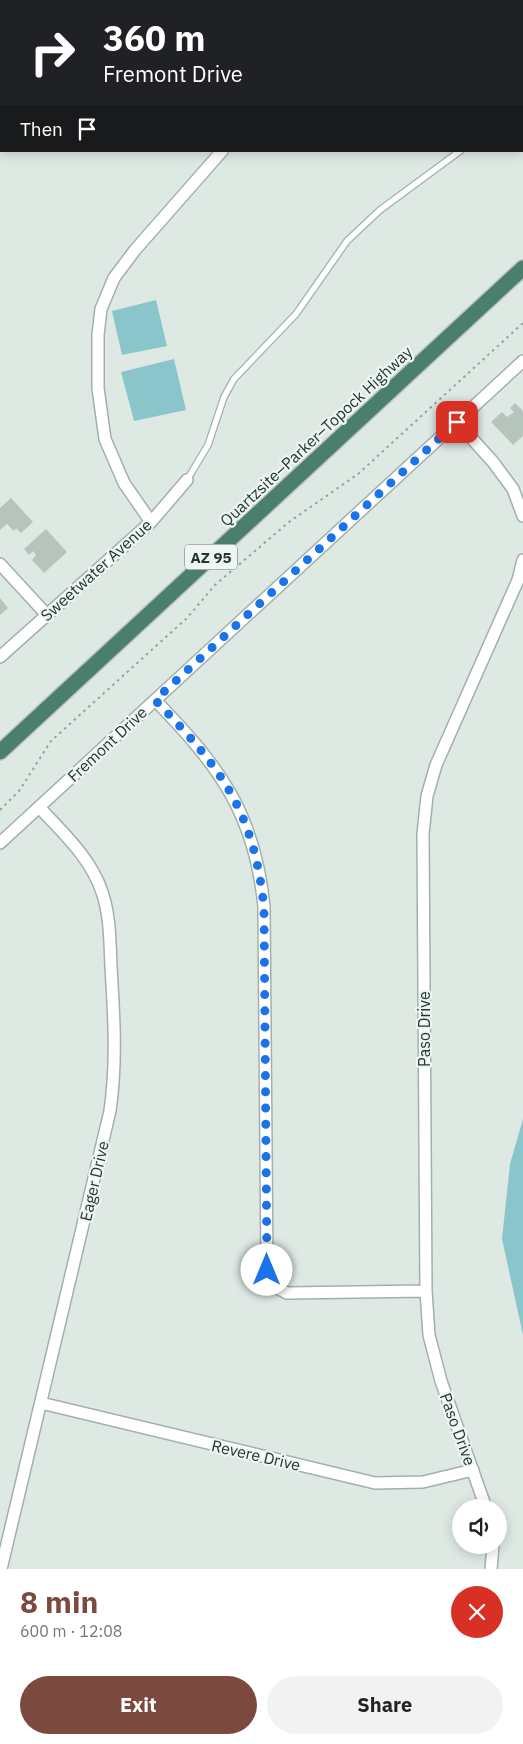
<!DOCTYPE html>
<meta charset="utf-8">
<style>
:root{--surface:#fff;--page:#f2f2f2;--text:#222;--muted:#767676;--accent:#7b493d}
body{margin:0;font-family:"IBM Plex Sans",sans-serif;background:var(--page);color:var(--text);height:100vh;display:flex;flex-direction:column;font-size:19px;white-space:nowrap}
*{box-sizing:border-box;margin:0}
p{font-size:16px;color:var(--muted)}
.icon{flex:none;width:28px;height:28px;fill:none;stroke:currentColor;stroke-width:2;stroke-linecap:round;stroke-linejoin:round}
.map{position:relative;height:1569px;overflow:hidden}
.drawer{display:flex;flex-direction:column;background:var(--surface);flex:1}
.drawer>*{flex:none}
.hud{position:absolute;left:0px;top:0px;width:524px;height:152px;box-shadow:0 2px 12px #0003;background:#202124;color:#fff;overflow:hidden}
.controls{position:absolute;left:452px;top:1499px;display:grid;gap:10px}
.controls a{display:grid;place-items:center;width:55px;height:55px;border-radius:50%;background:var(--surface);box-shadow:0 2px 12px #0003;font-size:25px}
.pin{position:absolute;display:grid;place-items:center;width:42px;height:42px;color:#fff;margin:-21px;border-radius:10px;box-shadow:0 2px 8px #0006}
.me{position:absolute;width:55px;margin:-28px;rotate:0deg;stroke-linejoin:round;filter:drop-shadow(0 0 4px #0008)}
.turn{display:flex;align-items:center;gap:18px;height:105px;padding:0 20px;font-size:22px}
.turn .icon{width:65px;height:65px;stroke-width:2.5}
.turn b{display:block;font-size:35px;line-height:42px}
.then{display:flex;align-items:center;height:48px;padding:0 20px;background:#0003;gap:10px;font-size:19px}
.round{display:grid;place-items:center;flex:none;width:52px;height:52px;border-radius:26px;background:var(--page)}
.overview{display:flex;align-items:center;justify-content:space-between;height:85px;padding:0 20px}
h1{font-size:30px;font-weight:700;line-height:38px;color:var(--accent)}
.primary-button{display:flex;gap:10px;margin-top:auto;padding:10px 20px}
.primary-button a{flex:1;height:58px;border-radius:30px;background:var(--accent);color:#fff;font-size:20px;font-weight:700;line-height:58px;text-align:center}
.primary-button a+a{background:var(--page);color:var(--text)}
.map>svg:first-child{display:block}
.water{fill:#8ac5cb}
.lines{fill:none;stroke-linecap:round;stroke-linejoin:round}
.stream{stroke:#8ac5cb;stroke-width:3}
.building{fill:#b5c4bd}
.service-casing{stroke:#a2b0ab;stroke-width:8}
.minor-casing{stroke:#a2b0ab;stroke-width:14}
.tertiary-casing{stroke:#a2b0ab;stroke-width:18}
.trunk-casing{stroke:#bcc3c1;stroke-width:18}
.path{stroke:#82ab9c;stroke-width:2;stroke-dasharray:2.5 4;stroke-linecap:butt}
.service{stroke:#fff;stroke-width:5.5}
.minor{stroke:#fff;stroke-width:11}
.tertiary{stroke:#fff;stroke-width:15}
.trunk{stroke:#4a7f70;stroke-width:15}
.route{stroke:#1a73e8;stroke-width:9;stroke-dasharray:0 16.2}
.labels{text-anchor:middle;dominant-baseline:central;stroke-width:4.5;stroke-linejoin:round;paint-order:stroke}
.shield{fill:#eff6f2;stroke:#5f716b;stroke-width:1}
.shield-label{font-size:15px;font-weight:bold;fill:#213831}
.street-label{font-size:16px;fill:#213831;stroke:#eff6f2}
</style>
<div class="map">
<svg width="523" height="1569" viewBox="0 0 523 1569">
<rect width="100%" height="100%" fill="#dfe9e4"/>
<path class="water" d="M156 300 167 346 122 355 112 311Z
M174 359 186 410 134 421 121 372Z
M523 1119V1335L502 1239 510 1164Z"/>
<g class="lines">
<path class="stream" d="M42 1 43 0
M0 40 1 39"/>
</g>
<path class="building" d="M515 403 523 411V436L513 445 491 422 502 412 507 417 514 412 510 408Z
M11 498 33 522 21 533 16 528 14 531 7 524 0 530V508Z
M46 529 67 552 44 573 32 560 36 555 33 551 29 555 24 549Z
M0 598 8 608 0 615Z"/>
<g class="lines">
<g class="service-casing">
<path id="service" d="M522 92H523
M187 480 208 445 224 397 234 379 296 314 347 241 380 210 460 151"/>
</g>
<g class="minor-casing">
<path id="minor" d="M271 0V1
M457 422 493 462 513 489 523 516
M151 522 124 483 105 439 98 388V335L101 309 114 278 135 250 222 151
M0 564 46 614
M0 657 151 522 187 480
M155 700C219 766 255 813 264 907L267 1270 273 1286 287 1293 426 1291
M0 843 523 361
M41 1403 375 1483 423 1482 473 1470
M486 1508 441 1381 429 1335 426 1291 423 834 427 796 436 765 518 580 523 560
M1 1569 110 1111C117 1062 114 1016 111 967 110 942 110 915 102 892 91 858 62 832 39 807
M491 1569 493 1545"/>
</g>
<g class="tertiary-casing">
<path id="tertiary" d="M508 0 509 1
M522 28 523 29"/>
</g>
<g class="trunk-casing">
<path id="trunk" d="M0 752 523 268"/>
</g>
<path class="path" d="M0 810 19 791 51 741 187 618 215 585 289 522 358 474 523 323"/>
<use href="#service" class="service"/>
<use href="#minor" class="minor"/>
<use href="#tertiary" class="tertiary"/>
<use href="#trunk" class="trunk"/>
</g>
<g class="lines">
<path class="route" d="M267 1270 264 908C254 810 221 768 155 700L457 422"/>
</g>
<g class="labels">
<rect class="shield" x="185" y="544.5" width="52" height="25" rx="4"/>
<g class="shield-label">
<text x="211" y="557">AZ 95</text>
</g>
<g class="street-label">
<text transform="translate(316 436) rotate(-43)">Quartzsite–Parker–Topock Highway</text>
<text transform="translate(96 570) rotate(-42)">Sweetwater Avenue</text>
<text transform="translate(107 744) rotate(-43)">Fremont Drive</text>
<text transform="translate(424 1029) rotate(-90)">Paso Drive</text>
<text transform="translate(94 1181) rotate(-77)">Eager Drive</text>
<text transform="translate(458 1429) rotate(70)">Paso Drive</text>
<text transform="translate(256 1455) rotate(13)">Revere Drive</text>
</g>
</g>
</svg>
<div class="controls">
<a><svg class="icon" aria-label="sound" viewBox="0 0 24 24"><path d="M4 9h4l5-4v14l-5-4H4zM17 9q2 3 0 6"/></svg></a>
</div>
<div class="pin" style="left:457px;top:422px;background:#d93025"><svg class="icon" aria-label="arrive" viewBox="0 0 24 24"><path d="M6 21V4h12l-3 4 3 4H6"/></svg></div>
<svg class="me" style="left:267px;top:1270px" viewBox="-20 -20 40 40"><circle r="19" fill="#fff"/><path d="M0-13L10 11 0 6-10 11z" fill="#1a73e8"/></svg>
<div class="hud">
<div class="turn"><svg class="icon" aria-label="right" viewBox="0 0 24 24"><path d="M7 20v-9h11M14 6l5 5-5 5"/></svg><div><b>360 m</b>Fremont Drive</div></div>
<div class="then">Then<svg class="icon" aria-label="arrive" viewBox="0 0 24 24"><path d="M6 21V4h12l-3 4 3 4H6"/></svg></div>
</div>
</div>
<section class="drawer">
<div class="overview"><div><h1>8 min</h1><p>600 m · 12:08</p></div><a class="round" style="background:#d93025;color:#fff"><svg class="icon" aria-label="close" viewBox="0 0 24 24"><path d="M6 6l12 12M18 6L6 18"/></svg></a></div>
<div class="primary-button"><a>Exit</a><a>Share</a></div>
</section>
